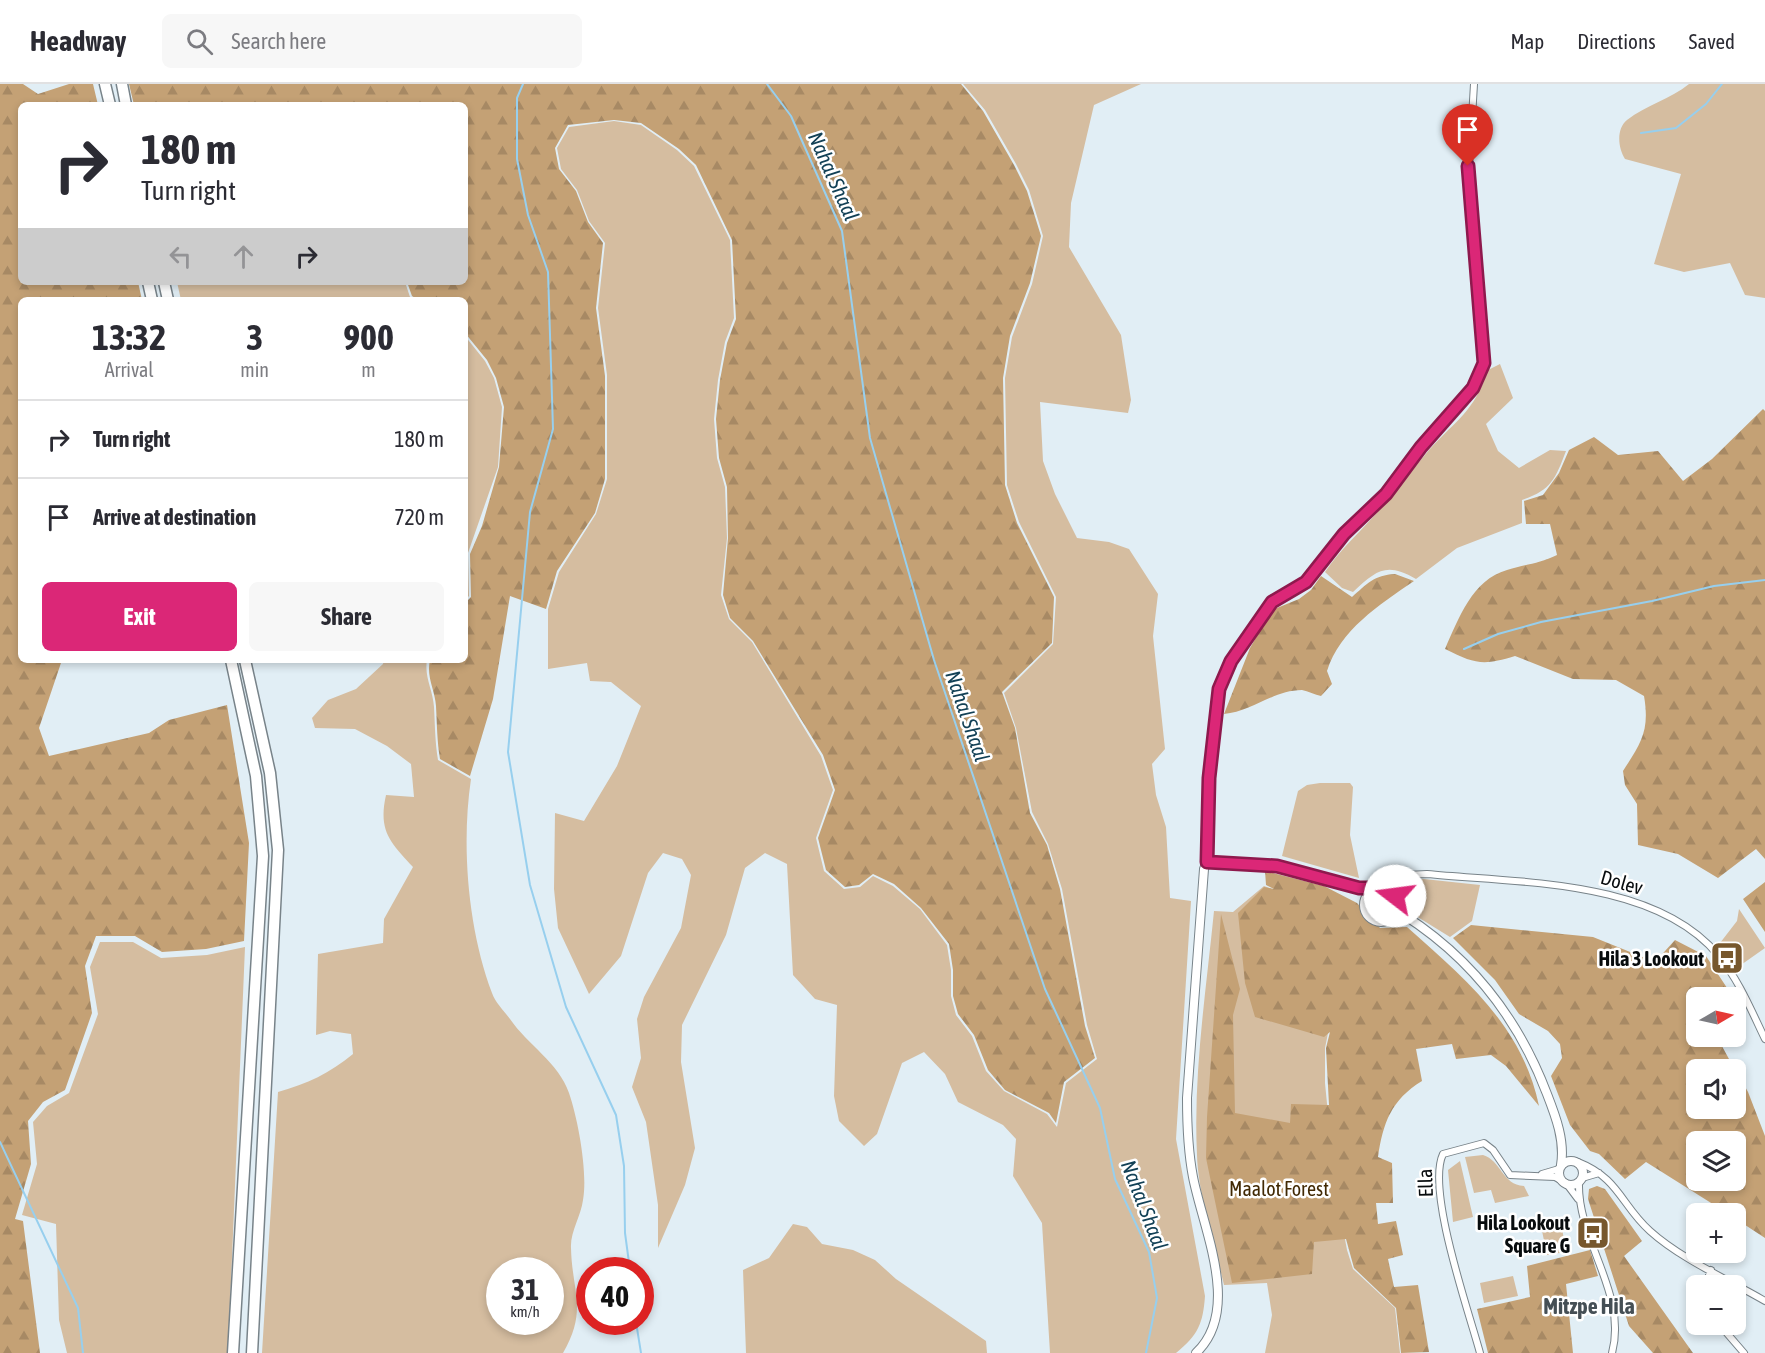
<!DOCTYPE html>
<meta charset="utf-8">
<style>
:root{--surface:#fff;--page:#f7f7f7;--text:#2b2b33;--muted:#7c7c81;--line:#e1e1e2;--accent:#db2777}
body{margin:0;font-family:"Asap Condensed",sans-serif;background:var(--page);color:var(--text);height:100vh;display:flex;flex-direction:column;font-size:22px;white-space:nowrap}
*{box-sizing:border-box;margin:0}
p{font-size:20px;color:var(--muted)}
.icon{flex:none;width:33px;height:33px;fill:none;stroke:currentColor;stroke-width:2;stroke-linecap:round;stroke-linejoin:round}
.map{position:relative;flex:1;overflow:hidden}
.side{position:absolute;left:18px;top:213px;width:450px;height:366px;display:flex;flex-direction:column;background:var(--surface);border-radius:9px;box-shadow:0 3px 9px #0003}
.side>*{flex:none}
.hud{position:absolute;left:18px;top:18px;width:450px;height:183px;border-radius:9px;box-shadow:0 3px 9px #0003;background:#fff;color:var(--text);overflow:hidden}
.needle{width:39px;rotate:81deg}
.controls{position:absolute;left:1686px;top:903px;display:grid;gap:12px}
.controls a{display:grid;place-items:center;width:60px;height:60px;border-radius:9px;background:var(--surface);box-shadow:0 3px 9px #0003;font-size:30px}
.speed{position:absolute;left:486px;top:1173px;display:flex;gap:12px;font-size:30px;font-weight:700;text-align:center}
.speed>*{display:grid;place-content:center;width:78px;height:78px;border-radius:50%;background:var(--surface);box-shadow:0 3px 9px #0003;line-height:1}
.speed small{font-size:15px;font-weight:400}
.speed .limit{border:9px solid #d22;background:#fff;color:#111}
.pin{position:absolute;display:grid;place-items:center;width:51px;height:51px;color:#fff;margin:-62px -26px;border-radius:50% 50% 50% 0;rotate:-45deg;box-shadow:0 0 6px #0007}
.pin .icon{rotate:45deg}
.me{position:absolute;width:66px;margin:-33px;rotate:285deg;stroke-linejoin:round;filter:drop-shadow(0 0 4px #0008)}
.turn{display:flex;align-items:center;gap:21px;height:126px;padding:0 24px;font-size:27px}
.turn .icon{width:78px;height:78px;stroke-width:2.5}
.turn b{display:block;font-size:42px;line-height:51px}
.lanes{display:flex;align-items:center;height:57px;padding:0 24px;background:#0003;justify-content:center;gap:30px;direction:ltr}
.lanes .off{opacity:.35}
.eta{display:flex;justify-content:space-evenly;align-items:center;height:102px;text-align:center}
.eta b{font-size:36px;font-weight:700;line-height:42px}
.cta{display:flex;gap:12px;margin-top:auto;padding:12px 24px}
.cta a{flex:1;height:69px;border-radius:9px;background:var(--accent);color:#fff;font-size:24px;font-weight:700;line-height:69px;text-align:center}
.cta a+a{background:var(--page);color:var(--text)}
ul{padding:0;list-style:none}
li{display:flex;align-items:center;gap:18px;height:78px;padding:0 24px;border-top:2px solid var(--line)}
li div{flex:1}
li b{display:block;font-size:22px}
li em{font-style:normal}
header{display:flex;align-items:center;gap:36px;box-sizing:border-box;height:84px;padding:0 30px;background:var(--surface);border-bottom:2px solid var(--line)}
header strong{font-size:28px}
nav{display:flex;gap:33px;margin-inline-start:auto;font-size:21px}
.search{width:420px;height:54px;background:var(--page);display:flex;align-items:center;gap:15px;box-sizing:border-box;padding:0 21px;border-radius:9px;color:var(--muted);font-size:22px}
.map>svg:first-child{display:block}
.green{fill:#d5bda0;fill-rule:evenodd}
.forest{fill:url(#forest-firs);fill-rule:evenodd}
.lines{fill:none;stroke-linecap:round;stroke-linejoin:round}
.stream{stroke:#97cfee;stroke-width:2}
.street-casing{stroke:#788389;stroke-width:8}
.secondary-casing{stroke:#788389;stroke-width:10}
.highway-casing{stroke:#788389;stroke-width:13}
.street{stroke:#fff;stroke-width:6}
.secondary{stroke:#fff;stroke-width:8}
.highway{stroke:#fff;stroke-width:10}
.route-casing{stroke:#8e194d;stroke-width:15}
.route{stroke:#db2777;stroke-width:10}
.labels{text-anchor:middle;dominant-baseline:central;stroke-width:5;stroke-linejoin:round;paint-order:stroke}
.street-label{font-size:20px;fill:#080c0e;stroke:#fff}
.poi-label{font-size:20px;font-weight:bold;fill:#080c0e;stroke:#fff;text-anchor:end}
.park-label{font-size:20px;fill:#412904;stroke:#fff}
.water-label{font-size:21px;font-style:italic;fill:#134156;stroke:#fff}
.quarter-label{font-size:22px;font-weight:bold;fill:#454f55;stroke:#fff}
</style>
<header>
<strong>Headway</strong>
<div class="search"><svg class="icon" aria-label="search" viewBox="0 0 24 24"><circle cx="10" cy="10" r="6"/><path d="M15 15l6 6"/></svg>Search here</div>
<nav><a>Map</a><a>Directions</a><a>Saved</a></nav>
</header>
<div class="map">
<svg width="1765" height="1269" viewBox="0 0 1765 1269">
<defs>
<pattern id="forest-firs" width="22" height="20" patternUnits="userSpaceOnUse" patternTransform="scale(1.5)"><rect width="22" height="20" fill="#c4a175"/><path d="M5 1l3.5 6h-7zM16 11l3.5 6h-7z" fill="#a78964"/></pattern>
</defs>
<rect width="100%" height="100%" fill="#e1eef5"/>
<path class="green" d="M963 0H1141L1094 21 1071 119 1069 163 1121 251 1131 316 1128 329 1040 318 1043 377 1055 410 1077 454 1109 458 1129 465 1158 510 1153 552 1165 665 1152 680 1156 711 1166 743 1170 814 1191 817 1176 1055 1205 1212C1203 1240 1198 1251 1176 1269H1050L1042 1139 1013 1092 1016 1055 1003 1041 958 1018 945 990 924 968 902 979 877 1050 864 1062 839 1037 834 1012 837 921 815 915 793 891 787 780 765 769 745 784 726 851 682 941 681 978 695 1064 685 1101 658 1164V1121L646 1038 632 1003 641 974 637 935 644 913 681 844 691 791 682 775 663 769 648 789 621 872 589 910 558 844 554 805 555 729 584 737 617 682 641 622 611 598 590 597 587 579 548 585V525L559 488 596 430 607 395V291L598 224 605 159 589 137 577 106 561 85 557 64 569 43 614 37 641 41 677 66 694 82 730 156 734 234 725 258 718 296 714 335 717 374 725 403 727 454 721 511 729 535 752 558 821 672 833 706 816 754 824 787 844 805 860 803 873 792 893 802 920 825 947 861 951 886V912L956 931 972 952 986 987 1004 1007 1047 1030 1057 1043 1066 999 1097 975 1087 941 1062 805 1048 760 1032 728 1016 644 1004 609 1053 560 1056 513 1019 438 1007 401 1005 294 1012 253 1032 200 1043 152 1029 106 1016 80 985 26Z
M1689 0H1765V214L1745 211 1730 179 1684 188 1654 180 1681 90 1625 75C1618 64 1616 45 1627 36 1646 21 1671 15 1689 0Z
M177 198H405L410 213 415 216H181Z
M465 252 485 277 494 294 502 323 498 383 468 469 469 512 465 516Z
M1500 280 1513 314 1486 340 1498 367 1519 384 1550 366 1566 367C1555 396 1551 406 1522 416V439L1457 464 1416 495C1386 478 1377 486 1353 508L1342 504 1325 488C1339 467 1356 452 1373 433 1393 412 1410 388 1429 366 1457 335 1474 328 1488 286Z
M384 576H427C424 593 433 606 434 623 435 641 435 658 438 676L471 695C461 762 468 845 492 909 495 918 504 927 510 935 527 960 559 979 569 1009 578 1035 588 1089 583 1116 581 1132 570 1148 571 1164 572 1208 588 1226 563 1269H262L278 1008C307 1000 330 989 353 970L351 950 330 947 316 951 318 870 383 859 384 835 413 783C390 758 378 747 386 711L414 713 411 680 387 662 355 645 315 644 312 634 328 616 356 605 383 580ZM500 1186H550V1238H500Z
M1320 699H1350L1353 703 1350 751 1359 794 1282 772 1298 707 1307 701Z
M1424 795 1480 801 1472 837 1450 853 1416 832 1406 821 1405 801 1413 796Z
M1264 802 1314 820 1331 934 1325 964V999L1335 1102 1347 1166 1353 1185 1395 1224 1400 1269H1265L1272 1231 1267 1199 1224 1201C1215 1162 1198 1110 1197 1071 1193 990 1206 908 1214 827L1233 828Z
M1739 825 1765 864 1738 883 1720 859 1737 837Z
M100 858H133L161 874 207 871 245 863 228 1269H67L59 1236 56 1140 22 1131 37 1080 33 1038 47 1022 69 1009 98 930 90 883Z
M1483 1071C1501 1076 1502 1101 1524 1102L1529 1112 1495 1119 1491 1106 1474 1109 1465 1073Z
M1460 1077 1473 1133 1453 1138 1448 1086Z
M1561 1138 1566 1168 1547 1171 1541 1142Z
M793 1140 807 1143 822 1160 853 1166 875 1176 896 1195 986 1257 987 1269H746L743 1186 769 1174Z
M1513 1192 1518 1212 1484 1219 1480 1199Z"/>
<path class="forest" d="M0 0H23L38 10 69 0H93L98 21H21V198H138L142 216H21V576H62L39 644 49 672 149 649 169 636 227 621 249 759 244 857 206 865 162 868 135 852H96L85 882 92 929 65 1006 43 1018 28 1037 31 1080 15 1135 23 1137 40 1269H0Z
M129 0H961L983 27 1014 81 1027 107 1041 152 1030 199 1010 252 1003 294 1005 401 1017 439 1054 513 1052 559 1002 608 1015 644 1030 729 1047 761 1060 805 1085 942 1095 974 1064 998 1056 1039 1049 1029 1005 1006 988 986 974 951 958 930 953 912V886L949 860 921 824 894 800 873 790 859 801 845 803 826 786 818 754 835 706 823 671 753 557 730 534 723 511 728 454 727 403 719 374 716 335 720 296 727 259 736 235 732 156 696 81 679 65 641 39 614 36 568 41 555 64 559 85 576 107 588 138 603 159 596 224 605 292V395L595 429 557 487 546 525 510 512 493 615 470 692 440 675C437 657 437 640 436 622 435 606 426 593 430 576H465V519L471 513 470 470 482 442 499 383 504 323 496 294 487 276 465 249V216H418L412 212 407 198H465V21H134Z
M1763 325 1765 327V775L1756 765 1718 794 1678 770 1638 761 1637 720 1625 701 1623 687C1641 659 1650 647 1644 612L1616 596 1573 595 1515 572C1483 582 1475 580 1445 565 1459 534 1472 496 1507 486 1526 480 1539 480 1557 471L1550 440H1526L1524 417 1543 411 1559 389 1569 366 1594 353 1618 371 1658 367 1683 397 1712 375Z
M1395 490 1414 497C1379 521 1340 546 1327 587L1332 600 1321 612C1315 611 1308 607 1302 606 1274 606 1251 628 1224 630L1250 564 1272 526 1299 515 1311 506 1321 492 1352 513C1367 500 1374 491 1395 490Z
M1265 787 1324 802 1357 819 1380 844 1407 843C1465 895 1522 941 1539 1022L1506 982 1491 971 1456 975 1452 960 1416 965 1422 997C1391 1016 1383 1039 1378 1073L1392 1079 1393 1119H1376L1378 1140 1396 1137 1403 1171 1388 1175 1394 1203 1418 1201 1429 1268 1401 1269 1396 1224 1354 1184 1346 1155 1314 1158 1312 1190 1232 1199 1206 1074 1207 1033 1221 830 1240 905 1233 931 1235 1029 1290 1039 1291 1020 1329 1021 1326 964 1330 948 1324 953 1255 933 1245 899 1238 829 1264 803 1274 805 1266 801Z
M1765 798V848L1743 815Z
M1471 841 1593 853 1655 878 1675 856 1706 872 1733 913 1696 914V952L1717 953 1735 986H1696V1024H1736V986L1748 1008 1765 1052V1154L1736 1135V1130L1727 1129 1646 1078 1625 1095 1599 1070 1590 1067 1570 1041 1551 992 1562 974 1560 960 1548 947 1519 930 1495 896 1453 854ZM1696 1058H1736V1096H1696Z
M1597 1102 1605 1105 1642 1157 1624 1172 1693 1269H1653L1629 1242 1588 1115 1589 1105Z
M1590 1166 1598 1192 1566 1200 1573 1269H1488L1477 1225 1530 1213 1527 1182Z"/>
<g class="lines">
<path class="stream" d="M523 0 517 14V75L528 131 548 188 553 345 530 428 508 668 530 801 566 923 616 1031 624 1082 625 1149 630 1186
M767 0 791 32 842 147 870 354 934 576 1045 905 1100 1024 1115 1095 1149 1168 1157 1214 1146 1269
M1641 49 1676 44 1706 20 1722 0
M1464 565 1498 550 1541 538 1652 517 1714 502 1765 496
M0 1058 78 1224 83 1269
M636 1238 641 1269"/>
<g class="street-casing">
<path id="street" d="M1207 778 1209 694 1219 605 1231 577 1272 518 1306 498 1344 450 1386 410 1421 363 1473 304 1484 279 1474 140 1468 101 1474 0
M1381 804 1407 791 1427 790C1518 799 1655 795 1718 871 1739 896 1751 926 1765 955
M1395 812 1400 799 1406 792
M1578 1078C1619 1094 1621 1121 1650 1147 1681 1175 1729 1196 1765 1217
M1542 1090 1559 1085
M1582 1094 1599 1089
M1579 1098C1577 1157 1628 1209 1612 1269
M1566 1099 1578 1115
M1705 1202 1711 1186
M1719 1240 1744 1269
M1480 1269C1469 1228 1426 1106 1443 1070L1484 1059 1493 1066 1510 1091 1555 1093 1562 1097"/>
</g>
<g class="secondary-casing">
<path id="secondary" d="M1364 821a17 17 0 1 1 34 0a17 17 0 1 1-34 0Z
M1398 823 1404 831C1471 874 1519 936 1547 1010 1556 1033 1565 1057 1561 1081
M1559 1089a12 12 0 1 1 24 0a12 12 0 1 1-24 0Z
M1196 1269C1242 1226 1203 1145 1193 1093 1188 1067 1187 1040 1187 1014L1204 785 1207 778C1239 777 1272 780 1303 788 1327 794 1350 805 1375 805"/>
</g>
<g class="highway-casing">
<path id="highway" d="M105 0 110 21
M122 0 126 21
M148 198 152 216
M164 198 168 216
M231 576 256 692 263 772 233 1269
M245 576 270 689 278 766 252 1269"/>
</g>
<use href="#street" class="street"/>
<use href="#secondary" class="secondary"/>
<use href="#highway" class="highway"/>
</g>
<g class="lines">
<g class="route-casing">
<path id="route" d="M1395 812 1385 804H1359L1277 782 1207 778 1209 694 1219 605 1231 577 1272 518 1306 498 1344 450 1386 410 1421 363 1473 304 1484 279 1468 82"/>
</g>
<use href="#route" class="route"/>
</g>
<defs>
<g id="bus-square" transform="scale(1.725)"><rect x="-9" y="-9" width="18" height="18" rx="4" fill="#77572d" stroke="#fff"/><path d="M-5-6H5V4H4V6H2V4H-2V6H-4V4H-5ZM-3.5-4V0h7V-4ZM-3.5 1.2v1.5H-2V1.2ZM2 1.2v1.5H3.5V1.2Z" fill="#fff"/></g>
</defs>
<g fill-rule="evenodd">
<use href="#bus-square" x="1727" y="874"/>
<use href="#bus-square" x="1593" y="1149"/>
</g>
<g class="labels">
<g class="street-label">
<text transform="translate(1622 798) rotate(16)">Dolev</text>
<text transform="translate(1425 1099) rotate(-92)">Ella</text>
</g>
<g class="poi-label">
<text x="1704" y="874">Hila 3 Lookout</text>
<text x="1570" y="1138">Hila Lookout<tspan x="1570" dy="23">Square G</tspan></text>
</g>
<g class="park-label">
<text x="1279" y="1104">Maalot Forest</text>
</g>
<g class="water-label">
<text transform="translate(834 92) rotate(66)">Nahal Shaal</text>
<text transform="translate(968 632) rotate(71)">Nahal Shaal</text>
<text transform="translate(1145 1121) rotate(69)">Nahal Shaal</text>
</g>
<g class="quarter-label">
<text x="1589" y="1222">Mitzpe Hila</text>
</g>
</g>
</svg>
<div class="controls">
<a><svg class="needle" viewBox="-14 -14 28 28"><path d="M0-13l5 13h-10z" fill="#e53935"/><path d="M0 13l5-13h-10z" fill="#7c7c81"/></svg></a>
<a><svg class="icon" aria-label="sound" viewBox="0 0 24 24"><path d="M4 9h4l5-4v14l-5-4H4zM17 9q2 3 0 6"/></svg></a>
<a><svg class="icon" aria-label="layers" viewBox="0 0 24 24"><path d="M12 4l9 5-9 5-9-5zM3 14l9 5 9-5"/></svg></a>
<a>+</a>
<a>−</a>
</div>
<div class="speed"><div>31<small>km/h</small></div><div class="limit">40</div></div>
<div class="pin" style="left:1468px;top:82px;background:#d93025"><svg class="icon" aria-label="arrive" viewBox="0 0 24 24"><path d="M6 21V4h12l-3 4 3 4H6"/></svg></div>
<svg class="me" style="left:1395px;top:812px" viewBox="-20 -20 40 40"><circle r="19" fill="#fff"/><path d="M0-13L10 11 0 6-10 11z" fill="#db2777"/></svg>
<div class="hud">
<div class="turn"><svg class="icon" aria-label="right" viewBox="0 0 24 24"><path d="M7 20v-9h11M14 6l5 5-5 5"/></svg><div><b>180 m</b>Turn right</div></div>
<div class="lanes"><svg class="icon off" aria-label="left" viewBox="0 0 24 24"><path d="M17 20v-9H6M10 6l-5 5 5 5"/></svg><svg class="icon off" aria-label="ahead" viewBox="0 0 24 24"><path d="M12 20V5M6 11l6-6 6 6"/></svg><svg class="icon" aria-label="right" viewBox="0 0 24 24"><path d="M7 20v-9h11M14 6l5 5-5 5"/></svg></div>
</div>
<section class="side">
<div class="eta">
<div><b>13:32</b><p>Arrival</p></div>
<div><b>3</b><p>min</p></div>
<div><b>900</b><p>m</p></div>
</div>
<ul>
<li><svg class="icon" aria-label="right" viewBox="0 0 24 24"><path d="M7 20v-9h11M14 6l5 5-5 5"/></svg><div><b>Turn right</b></div><em>180 m</em></li>
<li><svg class="icon" aria-label="arrive" viewBox="0 0 24 24"><path d="M6 21V4h12l-3 4 3 4H6"/></svg><div><b>Arrive at destination</b></div><em>720 m</em></li>
</ul>
<div class="cta"><a>Exit</a><a>Share</a></div>
</section>
</div>
